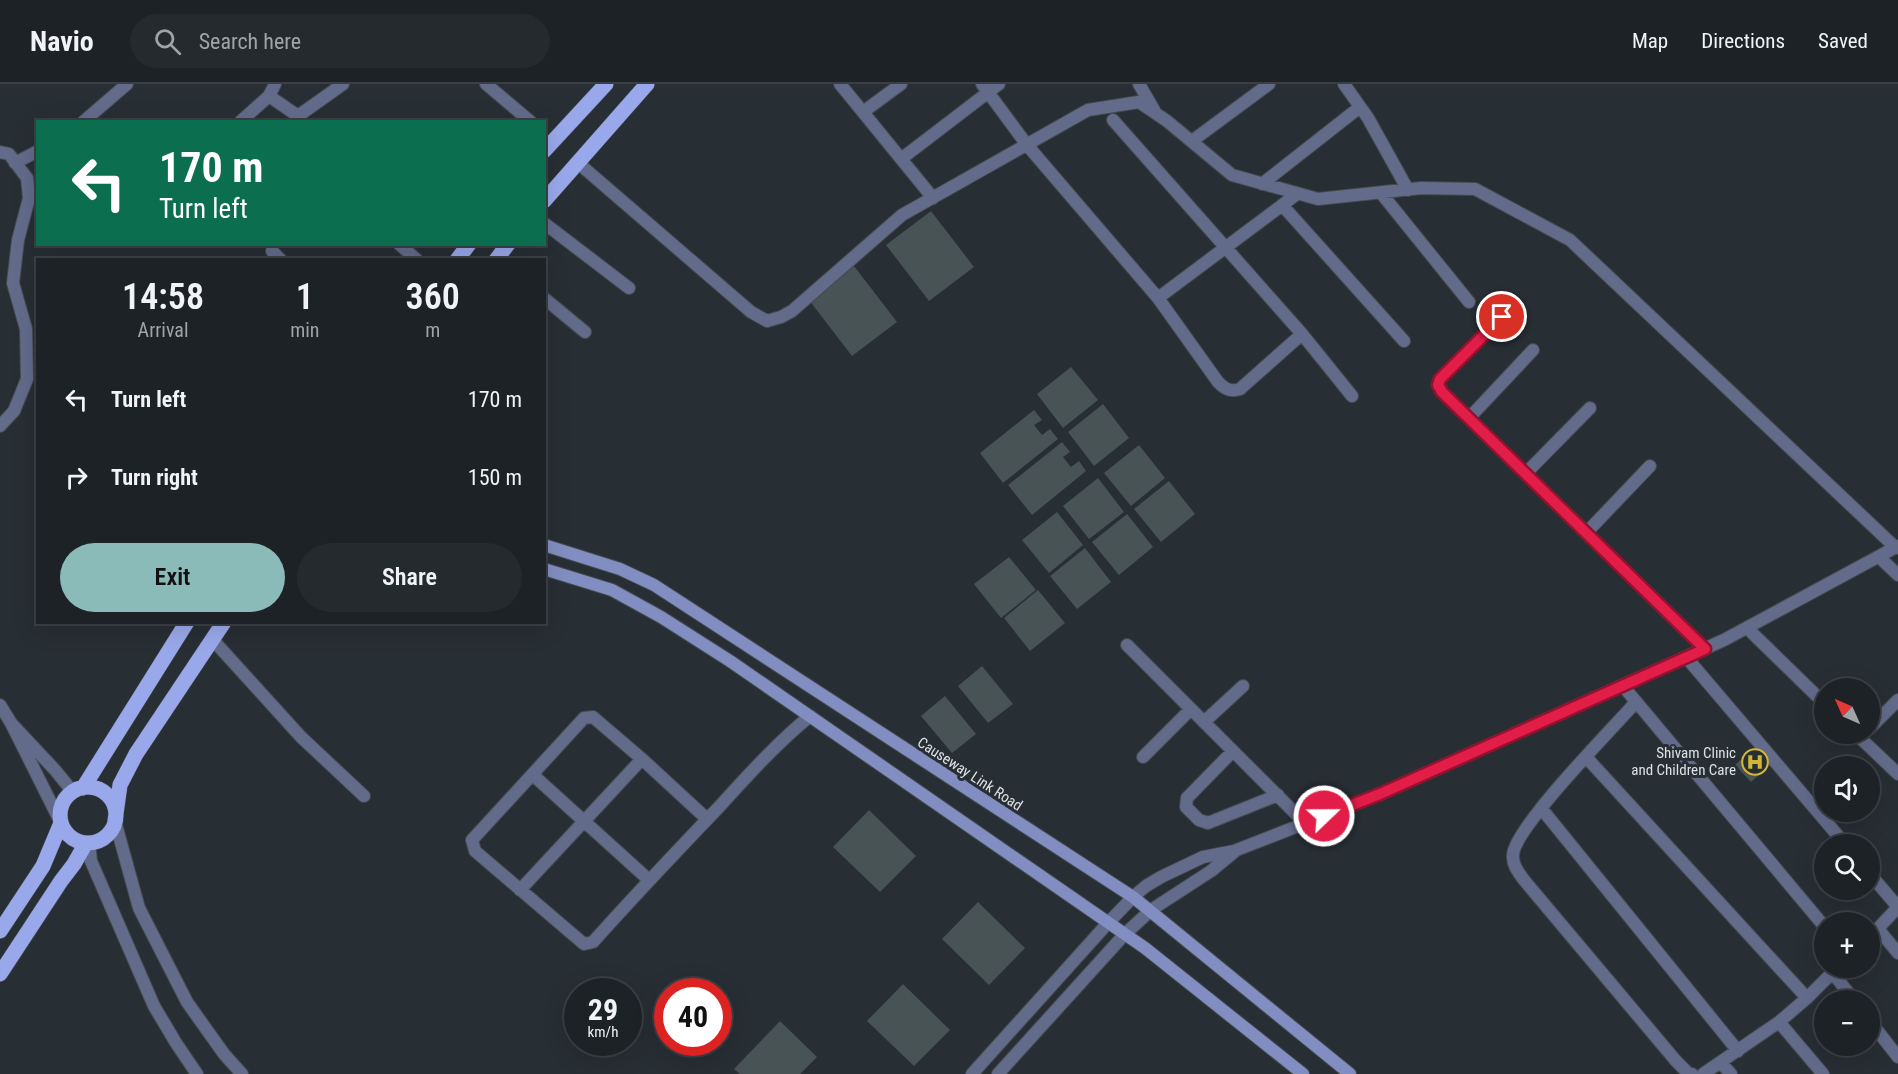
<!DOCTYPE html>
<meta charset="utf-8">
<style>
:root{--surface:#1d2227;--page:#252a2f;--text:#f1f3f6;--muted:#a0a4a7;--line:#3b3f44;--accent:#8bbbb9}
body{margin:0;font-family:"Roboto Condensed",sans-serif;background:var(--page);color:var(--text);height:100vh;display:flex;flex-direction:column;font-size:22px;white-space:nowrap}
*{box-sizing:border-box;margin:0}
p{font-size:20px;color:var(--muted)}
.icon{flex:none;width:33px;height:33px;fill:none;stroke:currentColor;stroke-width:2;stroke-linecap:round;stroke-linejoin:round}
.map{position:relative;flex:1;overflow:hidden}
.panel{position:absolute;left:36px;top:174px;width:510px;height:366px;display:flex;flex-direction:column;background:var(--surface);border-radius:0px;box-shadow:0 6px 24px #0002,0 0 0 2px var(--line)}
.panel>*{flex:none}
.banner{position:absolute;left:36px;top:36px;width:510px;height:126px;border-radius:0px;box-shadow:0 6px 24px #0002,0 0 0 2px var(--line);background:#0b6e4f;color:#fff;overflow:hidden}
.needle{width:39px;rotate:315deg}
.buttons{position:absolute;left:1814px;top:594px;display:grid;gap:12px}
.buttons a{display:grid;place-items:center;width:66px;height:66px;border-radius:50%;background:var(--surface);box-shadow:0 6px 24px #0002,0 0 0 2px var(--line);font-size:30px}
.speed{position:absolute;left:564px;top:894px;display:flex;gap:12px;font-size:30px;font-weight:700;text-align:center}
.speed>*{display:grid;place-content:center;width:78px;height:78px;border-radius:50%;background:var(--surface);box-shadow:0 6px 24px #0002,0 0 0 2px var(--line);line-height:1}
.speed small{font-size:15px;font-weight:400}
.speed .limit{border:9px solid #d22;background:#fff;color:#111}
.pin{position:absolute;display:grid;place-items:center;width:51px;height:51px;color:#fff;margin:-26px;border:3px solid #fff;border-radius:50%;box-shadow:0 2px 6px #0007}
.me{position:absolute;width:66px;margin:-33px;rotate:68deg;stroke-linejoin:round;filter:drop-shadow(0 0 4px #0008)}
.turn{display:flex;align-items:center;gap:21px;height:126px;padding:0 24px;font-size:27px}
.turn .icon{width:78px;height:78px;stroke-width:2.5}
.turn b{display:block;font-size:42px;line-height:51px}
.eta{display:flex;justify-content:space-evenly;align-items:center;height:102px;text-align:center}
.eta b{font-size:36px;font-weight:600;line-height:42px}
.action{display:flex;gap:12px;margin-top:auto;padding:12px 24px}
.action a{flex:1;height:69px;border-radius:36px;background:var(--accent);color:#111;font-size:24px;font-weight:600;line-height:69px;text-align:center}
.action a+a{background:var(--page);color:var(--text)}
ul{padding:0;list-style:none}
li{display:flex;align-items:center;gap:18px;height:78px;padding:0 24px}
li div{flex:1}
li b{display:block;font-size:22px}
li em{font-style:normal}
header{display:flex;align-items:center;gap:36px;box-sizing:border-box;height:84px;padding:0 30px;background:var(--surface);border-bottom:2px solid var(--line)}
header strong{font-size:28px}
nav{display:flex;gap:33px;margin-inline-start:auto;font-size:21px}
.search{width:420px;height:54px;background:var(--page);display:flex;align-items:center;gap:15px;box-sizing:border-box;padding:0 21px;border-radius:33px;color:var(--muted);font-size:22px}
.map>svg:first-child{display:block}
.building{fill:#485356}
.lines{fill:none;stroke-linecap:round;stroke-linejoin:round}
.minor-casing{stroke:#444b50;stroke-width:14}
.tertiary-casing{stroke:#444b50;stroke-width:14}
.secondary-casing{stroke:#444b50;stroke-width:14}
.primary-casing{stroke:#444b50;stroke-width:16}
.minor{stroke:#636b8b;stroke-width:12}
.tertiary{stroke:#636b8b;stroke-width:12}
.secondary{stroke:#828ec1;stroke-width:12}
.primary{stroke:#99a8ea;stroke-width:15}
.route-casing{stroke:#92132f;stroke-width:15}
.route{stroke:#e11d48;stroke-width:10}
.labels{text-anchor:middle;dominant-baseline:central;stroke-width:6;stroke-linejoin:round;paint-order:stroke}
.poi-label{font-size:15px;fill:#dce1e5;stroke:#272e34;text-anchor:end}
.street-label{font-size:15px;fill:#dce1e5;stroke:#272e34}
</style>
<header>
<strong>Navio</strong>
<div class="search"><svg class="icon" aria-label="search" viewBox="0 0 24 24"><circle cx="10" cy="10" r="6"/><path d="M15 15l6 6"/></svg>Search here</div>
<nav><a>Map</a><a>Directions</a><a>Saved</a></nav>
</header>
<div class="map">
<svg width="1898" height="990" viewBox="0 0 1898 990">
<rect width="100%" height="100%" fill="#272e34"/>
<path class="building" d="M931 127 974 183 929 217 886 161Z
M854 182 897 238 852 272 809 216Z
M1071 283 1098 316 1063 344 1037 310Z
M1103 320 1129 354 1094 382 1068 348Z
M1034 326 1042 336 1034 341 1042 351 1050 345 1058 355 1003 399 980 369Z
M1062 358 1070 368 1063 373 1071 383 1079 377 1086 387 1032 431 1008 401Z
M1139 361 1165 394 1131 422 1104 389Z
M1098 394 1124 428 1089 455 1063 422Z
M1169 397 1195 430 1161 458 1134 425Z
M1057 428 1083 461 1049 489 1022 456Z
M1127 430 1153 463 1119 491 1092 458Z
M1085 464 1111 498 1077 525 1050 492Z
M1009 473 1036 506 1001 534 974 500Z
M1038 506 1065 539 1030 567 1004 534Z
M982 582 1013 620 988 639 958 602Z
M945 612 976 650 952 669 921 632Z
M1756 662 1772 679 1751 698 1735 681Z
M869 726 916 772 880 808 833 763Z
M978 818 1025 864 989 901 942 855Z
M903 900 950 946 914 982 867 937Z
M780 937 817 973 800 990H740L734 985Z"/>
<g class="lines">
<g class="minor-casing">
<path id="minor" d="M840 0 933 114
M982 0 1027 61 1158 214 1297 110
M1139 0 1154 26
M1344 0 1368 34 1408 106
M269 12 298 32 343 0
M863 28 901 0
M1113 36 1302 250 1352 312
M83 38 127 0
M240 38 269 12 275 0
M1192 57 1269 0
M0 68 9 70 27 94 29 114 18 156 13 199 26 245 27 295 14 327 0 342
M901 75 999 0
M577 78 751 228 767 237 781 233 792 227 902 131 1088 26 1139 18 1167 37 1232 91 1318 115 1421 104 1475 105 1570 156 1896 464
M15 79 38 67
M1262 100 1360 23
M1381 109 1469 218
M1282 121 1404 257
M544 139 629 204
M399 160 417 176
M272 167 281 176
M544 214 585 248
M1158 214 1218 298C1225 305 1230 308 1240 305L1302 250
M1502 233 1440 295 1438 301 1442 308 1705 565
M1470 333 1533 266
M1526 389 1590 324
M1587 448 1650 382
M1879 473 1898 491
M1747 544 1824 619
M213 556 301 653 364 712
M1127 561 1305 739
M1686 573 1845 760
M1623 602 1824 842
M1636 618C1614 643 1514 744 1513 771 1512 781 1519 789 1524 796L1676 977 1689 990H1692
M0 621 11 639
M1204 638 1243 602
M1869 645 1898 616
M1856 650 1898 690
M1233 667 1187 714 1186 723 1199 736 1208 739 1278 711
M1143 673 1191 625
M1586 673 1807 914
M533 691 649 796
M1541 724 1738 967
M707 735 642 675 593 633 584 634 472 756 475 767 584 860 593 858C634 812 676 768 719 723 748 691 777 659 810 632
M61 739 11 639 55 686 73 708
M1869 789 1898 823
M520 806 642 675
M1878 845 1898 869
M1869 854 1898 823
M1832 888 1854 916
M1869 936 1898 973
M1779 938 1823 990
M1721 979 1731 990
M1703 990 1779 938 1807 914 1837 884"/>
</g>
<g class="tertiary-casing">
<path id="tertiary" d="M486 0 531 38
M115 737 139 824 187 918 224 970 242 990
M89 759 91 777 154 922 176 959 197 990
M972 990 1107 840 1133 813 1146 802 1161 793 1203 773 1234 767 1380 710 1724 556 1898 462
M998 990 1124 851 1151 826 1211 787 1234 768"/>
</g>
<g class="secondary-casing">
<path id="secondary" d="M544 461 620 485 654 501 1133 813 1350 990
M544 485 612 506 661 533 730 577 1145 864 1303 990"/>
</g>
<g class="primary-casing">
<path id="primary" d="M544 67 606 0
M544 117 647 0
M457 176 469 160
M496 176 508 160
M60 731a28 28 0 1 1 56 0a28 28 0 1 1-56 0Z
M83 704 187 538
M115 737 120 701 136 670 224 538
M0 847 43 782 61 739
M0 890 61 797 74 780 86 759"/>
</g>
<use href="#minor" class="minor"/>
<use href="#tertiary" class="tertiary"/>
<use href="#secondary" class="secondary"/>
<use href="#primary" class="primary"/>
</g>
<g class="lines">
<g class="route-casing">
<path id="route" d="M1324 732 1380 710 1705 565 1442 308 1438 301 1440 295 1502 233"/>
</g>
<use href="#route" class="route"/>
</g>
<defs>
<g id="hospital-ring" transform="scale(1.35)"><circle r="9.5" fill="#272e34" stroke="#d4b635" stroke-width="1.5"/><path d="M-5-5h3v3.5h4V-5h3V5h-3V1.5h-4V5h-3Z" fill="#d4b635"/></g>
</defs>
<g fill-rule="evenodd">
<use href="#hospital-ring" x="1755" y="678"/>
</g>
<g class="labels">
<g class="poi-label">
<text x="1736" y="669">Shivam Clinic<tspan x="1736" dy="17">and Children Care</tspan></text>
</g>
<g class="street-label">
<text transform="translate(970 690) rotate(33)">Causeway Link Road</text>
</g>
</g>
</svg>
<div class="buttons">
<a><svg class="needle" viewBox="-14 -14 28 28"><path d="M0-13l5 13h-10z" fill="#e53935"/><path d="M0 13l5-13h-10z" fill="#a0a4a7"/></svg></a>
<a><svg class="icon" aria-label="sound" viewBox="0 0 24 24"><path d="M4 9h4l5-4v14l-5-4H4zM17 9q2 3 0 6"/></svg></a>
<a><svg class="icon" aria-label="search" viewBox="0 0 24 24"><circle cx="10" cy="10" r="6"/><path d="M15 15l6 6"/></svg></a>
<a>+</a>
<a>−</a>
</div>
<div class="speed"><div>29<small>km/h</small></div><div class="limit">40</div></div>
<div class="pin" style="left:1502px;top:233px;background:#d93025"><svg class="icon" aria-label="arrive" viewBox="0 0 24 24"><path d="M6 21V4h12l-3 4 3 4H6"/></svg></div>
<svg class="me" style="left:1324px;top:732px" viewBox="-20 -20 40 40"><circle r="17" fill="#e11d48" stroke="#fff" stroke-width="3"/><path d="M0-11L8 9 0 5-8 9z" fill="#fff"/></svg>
<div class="banner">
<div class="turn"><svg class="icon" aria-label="left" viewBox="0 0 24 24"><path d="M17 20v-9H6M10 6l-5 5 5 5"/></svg><div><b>170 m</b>Turn left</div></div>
</div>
<section class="panel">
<div class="eta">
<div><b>14:58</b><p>Arrival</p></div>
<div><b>1</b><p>min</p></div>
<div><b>360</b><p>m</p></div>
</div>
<ul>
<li><svg class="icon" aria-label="left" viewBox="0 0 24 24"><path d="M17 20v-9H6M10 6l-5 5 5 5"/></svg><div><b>Turn left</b></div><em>170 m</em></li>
<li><svg class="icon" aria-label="right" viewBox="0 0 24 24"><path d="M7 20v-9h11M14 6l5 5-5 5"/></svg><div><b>Turn right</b></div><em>150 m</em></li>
</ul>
<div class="action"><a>Exit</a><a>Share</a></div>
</section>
</div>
